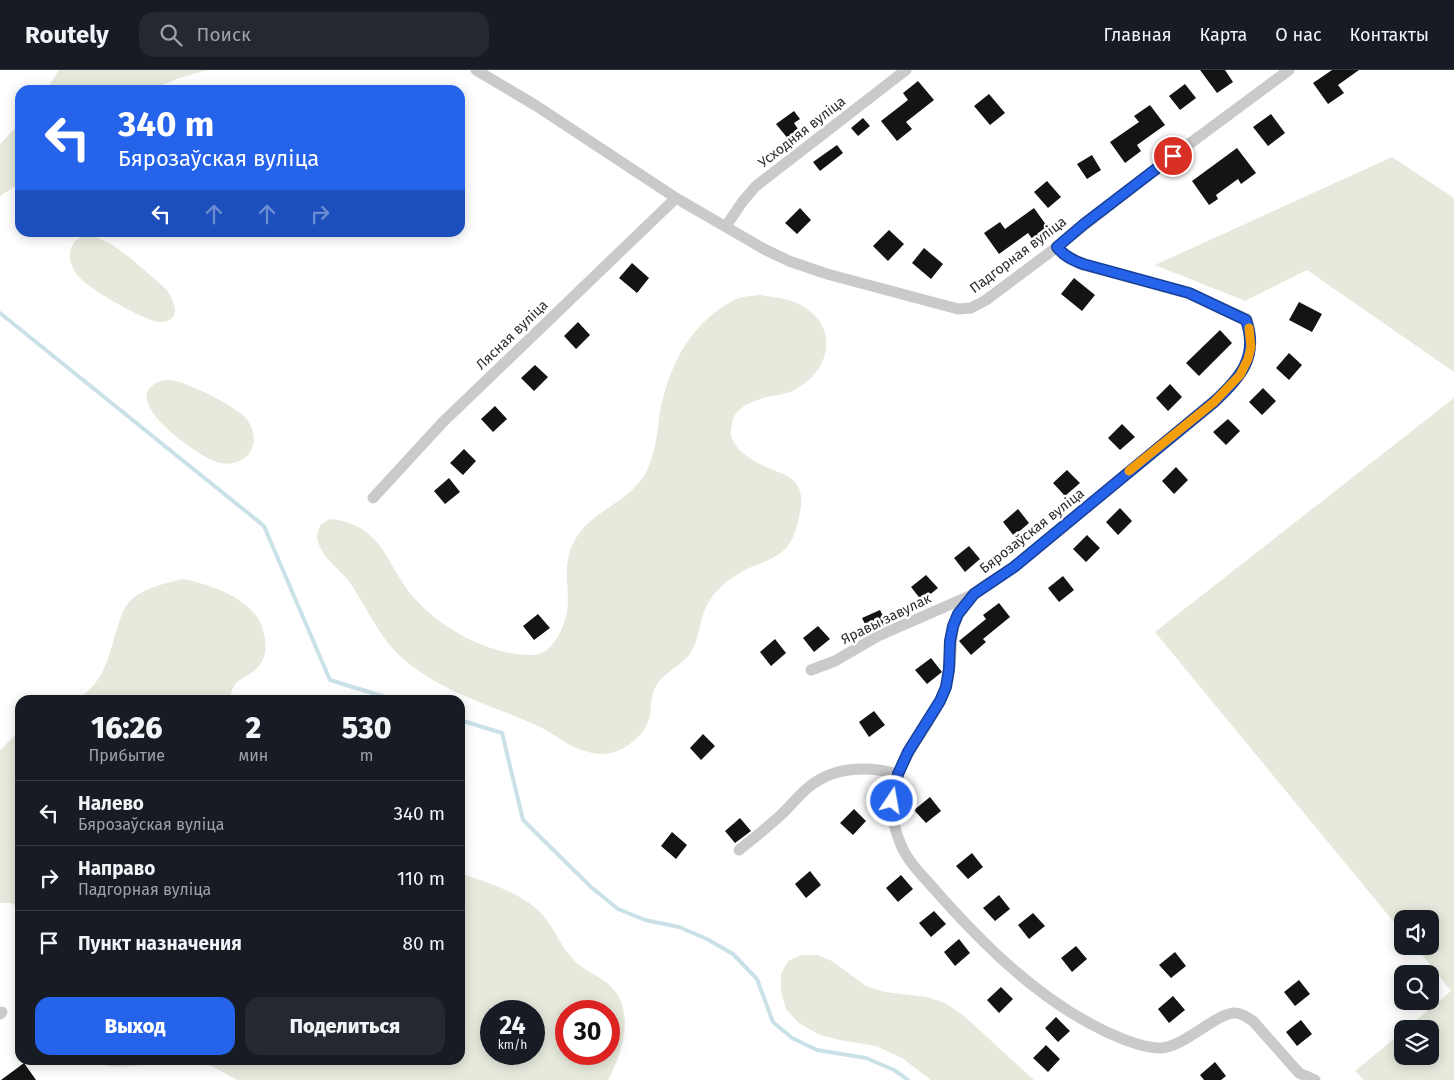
<!DOCTYPE html>
<html lang="ru">
<meta charset="utf-8">
<style>
:root{--surface:#171b24;--page:#242831;--text:#f1f3f6;--muted:#9ea1a6;--line:#363941;--accent:#2563eb}
body{margin:0;font-family:"Fira Sans",sans-serif;background:var(--page);color:var(--text);height:100vh;display:flex;flex-direction:column;font-size:19px;white-space:nowrap}
*{box-sizing:border-box;margin:0}
p{font-size:16px;color:var(--muted)}
.icon{flex:none;width:28px;height:28px;fill:none;stroke:currentColor;stroke-width:2;stroke-linecap:round;stroke-linejoin:round}
.map{position:relative;flex:1;overflow:hidden}
.panel{position:absolute;left:15px;top:625px;width:450px;height:370px;display:flex;flex-direction:column;background:var(--surface);border-radius:15px;box-shadow:0 2px 12px #0003}
.panel>*{flex:none}
.top-card{position:absolute;left:15px;top:15px;width:450px;height:152px;border-radius:15px;box-shadow:0 2px 12px #0003;background:#2563eb;color:#fff;overflow:hidden}
.tools{position:absolute;left:1394px;top:840px;display:grid;gap:10px}
.tools a{display:grid;place-items:center;width:45px;height:45px;border-radius:10px;background:var(--surface);box-shadow:0 2px 12px #0003;font-size:25px}
.speed{position:absolute;left:480px;top:930px;display:flex;gap:10px;font-size:25px;font-weight:700;text-align:center}
.speed>*{display:grid;place-content:center;width:65px;height:65px;border-radius:50%;background:var(--surface);box-shadow:0 2px 12px #0003;line-height:1}
.speed small{font-size:12px;font-weight:400}
.speed .limit{border:8px solid #d22;background:#fff;color:#111}
.pin{position:absolute;display:grid;place-items:center;width:42px;height:42px;color:#fff;margin:-21px;border:2px solid #fff;border-radius:50%;box-shadow:0 1px 5px #0007}
.me{position:absolute;width:55px;margin:-28px;rotate:12deg;stroke-linejoin:round;filter:drop-shadow(0 0 4px #0008)}
.turn{display:flex;align-items:center;gap:18px;height:105px;padding:0 20px;font-size:22px}
.turn .icon{width:65px;height:65px;stroke-width:2.5}
.turn b{display:block;font-size:35px;line-height:42px}
.lanes{display:flex;align-items:center;height:48px;padding:0 20px;background:#0003;justify-content:center;gap:25px;direction:ltr}
.lanes .off{opacity:.35}
.eta{display:flex;justify-content:space-evenly;align-items:center;height:85px;text-align:center}
.eta b{font-size:30px;font-weight:800;line-height:35px}
.action{display:flex;gap:10px;margin-top:auto;padding:10px 20px}
.action a{flex:1;height:58px;border-radius:15px;background:var(--accent);color:#fff;font-size:20px;font-weight:800;line-height:58px;text-align:center}
.action a+a{background:var(--page);color:var(--text)}
ul{padding:0;list-style:none}
li{display:flex;align-items:center;gap:15px;height:65px;padding:0 20px;border-top:1px solid var(--line)}
li div{flex:1}
li b{display:block;font-size:19px}
li em{font-style:normal}
header{display:flex;align-items:center;gap:30px;box-sizing:border-box;height:70px;padding:0 25px;background:var(--surface);border-bottom:1px solid var(--line)}
header strong{font-size:24px}
nav{display:flex;gap:28px;margin-inline-start:auto;font-size:18px}
.search{width:350px;height:45px;background:var(--page);display:flex;align-items:center;gap:12px;box-sizing:border-box;padding:0 18px;border-radius:15px;color:var(--muted);font-size:19px}
.map>svg:first-child{display:block}
.green{fill:#e6e9dc;fill-rule:evenodd}
.lines{fill:none;stroke-linecap:round;stroke-linejoin:round}
.stream{stroke:#cae2e7;stroke-width:4}
.building{fill:#141414}
.street{stroke:#cacaca;stroke-width:11}
.route-casing{stroke:#184099;stroke-width:12}
.route{stroke:#2563eb;stroke-width:9}
.slow{stroke:#f59e0b;stroke-width:9}
.labels{text-anchor:middle;dominant-baseline:central;stroke-width:5;stroke-linejoin:round;paint-order:stroke}
.street-label{font-size:14px;fill:#2d2d2d;stroke:#fff}
</style>
<header>
<strong>Routely</strong>
<div class="search"><svg class="icon" aria-label="search" viewBox="0 0 24 24"><circle cx="10" cy="10" r="6"/><path d="M15 15l6 6"/></svg>Поиск</div>
<nav><a>Главная</a><a>Карта</a><a>О нас</a><a>Контакты</a></nav>
</header>
<div class="map">
<svg width="1454" height="1010" viewBox="0 0 1454 1010">
<rect width="100%" height="100%" fill="#fff"/>
<path class="green" d="M59 0H208L179 8 151 20H46Z
M20 53V113L0 126V74Z
M1392 87 1454 128V302L1307 200 1245 231 1155 195Z
M87 165C116 170 143 200 166 219 175 230 183 253 159 252 146 252 92 220 82 210 74 203 69 193 70 183 72 172 77 168 87 165Z
M759 225C774 227 788 228 801 235 840 256 831 302 794 320 785 325 773 325 763 328 749 333 734 338 732 354 731 356 730 364 731 365 734 380 753 391 766 397 776 402 786 403 795 412 802 420 802 431 800 442 798 453 794 469 787 477 777 489 762 492 749 498 734 505 716 518 708 533 699 548 700 569 690 584 680 597 662 603 655 618 650 627 652 639 649 649 645 663 632 674 620 680 609 685 599 685 588 682 569 678 557 665 540 657 491 634 436 622 396 582 376 562 365 533 348 510 337 497 308 476 320 456 322 453 326 452 329 449 385 454 385 496 416 530 444 560 489 585 532 585 552 586 564 558 567 542 570 523 564 504 569 485 581 439 630 438 648 398 656 381 657 361 660 343 667 302 687 259 724 236 728 234 732 230 737 229 743 226 752 226 759 225Z
M164 310C169 310 174 310 179 312 195 317 239 337 248 351 265 377 242 402 214 391 194 383 111 325 164 310Z
M1454 328V1010H1364L1355 1001 1402 962V986H1430V959H1406L1451 921 1415 876H1430V849H1402V862L1155 562Z
M183 509C207 514 242 525 257 547 262 553 263 561 265 568 266 576 266 584 262 591 252 611 232 603 230 630H76C107 611 109 583 119 552 121 546 125 536 130 531 143 518 166 513 183 509Z
M20 660V837L10 833H0V680Z
M460 803C487 813 518 821 539 841 553 855 559 874 572 888 581 899 592 902 603 910 638 933 624 980 608 1010H237L208 994 196 990H460ZM491 941H534V984H491ZM566 941H609V984H566Z
M802 885H817L832 891 866 916 885 922 927 927 945 933 963 945 1034 1010H931L902 988 876 976 839 970 818 964 799 953 786 939 781 921V904L788 891Z
M85 990H183C148 993 120 1003 85 990Z"/>
<g class="lines">
<path class="stream" d="M0 243 264 456 330 610 395 630
M460 650 502 663 523 750 591 817 618 839 645 850 679 857 707 869 733 884 757 909 773 952 792 968 817 980 866 988 894 1000 908 1010"/>
</g>
<path class="building" d="M1200 0H1225L1233 12 1217 23Z
M1332 0H1359L1338 15 1344 23 1328 34 1313 13Z
M918 11 934 30 906 52 912 59 897 71 881 51 908 30 903 23Z
M1185 14 1196 28 1180 40 1169 26Z
M989 24 1005 43 990 55 974 36Z
M1150 35 1165 55 1137 75 1141 81 1125 93 1110 72 1139 52 1134 46Z
M794 41 800 49 794 53 800 62 789 70 776 54Z
M1271 44 1285 63 1268 76 1253 57Z
M863 48 870 56 858 66 851 58Z
M837 75 843 83 820 101 813 92Z
M1237 78 1256 103 1241 114 1238 109 1216 125 1218 129 1209 135 1192 111Z
M1092 85 1101 100 1087 109 1077 94Z
M1047 111 1061 127 1048 138 1034 122Z
M800 138 811 150 797 164 785 153Z
M1034 138 1049 159 1033 170 1028 163 999 184 984 163 1000 152 1005 159Z
M889 160 904 174 888 191 873 176Z
M924 178 943 194 931 209 912 193Z
M632 193 649 208 637 223 619 208Z
M1074 208 1095 225 1082 241 1061 224Z
M1299 232 1322 244 1312 262 1289 250Z
M578 252 590 265 576 279 564 266Z
M1220 260 1232 273 1199 306 1186 293Z
M1289 283 1302 295 1289 310 1276 298Z
M535 295 548 307 534 321 521 308Z
M1170 314 1182 327 1168 341 1156 328Z
M1263 318 1276 331 1262 345 1249 332Z
M495 336 507 349 493 362 481 349Z
M1228 349 1240 361 1226 375 1213 362Z
M1122 354 1135 367 1120 380 1108 368Z
M464 379 476 391 463 405 450 393Z
M1176 397 1188 410 1174 424 1162 411Z
M1067 400 1080 413 1065 426 1053 413Z
M449 408 460 422 445 434 434 421Z
M1120 438 1132 451 1118 465 1106 452Z
M1018 439 1029 453 1014 466 1003 452Z
M1087 465 1100 478 1086 492 1073 479Z
M969 476 980 489 965 502 954 488Z
M926 505 938 518 922 531 911 517Z
M1063 506 1074 520 1059 532 1048 518Z
M999 533 1010 547 983 569 986 572 971 585 959 571 986 549 983 545Z
M880 540 887 554 869 562 862 548Z
M538 544 550 558 534 570 523 556Z
M818 556 830 569 814 582 803 568Z
M775 569 786 583 771 596 760 582Z
M931 588 942 602 927 614 915 600Z
M874 641 885 655 869 667 859 652Z
M703 664 715 676 701 690 690 678Z
M930 727 941 741 926 753 914 740Z
M854 739 866 751 853 765 840 753Z
M740 748 751 761 735 773 725 761Z
M672 762 687 775 676 789 661 776Z
M972 783 983 797 968 809 956 796Z
M810 801 821 815 806 828 795 814Z
M901 805 913 819 898 832 886 818Z
M999 825 1010 839 995 851 983 838Z
M934 841 946 854 931 867 919 853Z
M1033 843 1045 856 1029 869 1018 855Z
M959 869 970 883 955 896 944 882Z
M1076 876 1087 889 1072 902 1061 888Z
M1175 882 1186 896 1171 908 1159 895Z
M1299 910 1310 924 1295 936 1284 922Z
M1001 917 1013 929 999 943 987 930Z
M1173 926 1185 940 1169 953 1158 939Z
M1056 947 1070 961 1058 972 1045 958Z
M1301 950 1312 964 1297 976 1286 962Z
M1046 975 1060 989 1048 1002 1033 988Z
M1215 992 1226 1006 1221 1010H1204L1200 1005Z
M24 993 36 1010H1Z"/>
<g class="lines">
<path class="street" d="M476 0 535 35 676 128 764 179 789 191 827 204 958 239 971 238 986 230 1057 177 1173 86 1289 0
M726 156 743 131 756 116 906 0
M1057 177 1063 184 1083 195 1189 223 1247 249C1259 287 1240 308 1214 332 1158 377 1104 424 1048 469 1036 479 1024 489 1012 498 1000 507 984 514 974 524 940 557 958 584 945 620 930 660 898 683 892 730 891 745 895 761 901 775 908 792 923 806 935 820 980 871 1029 920 1089 953 1107 963 1141 979 1162 978 1187 975 1216 943 1235 943 1242 943 1248 948 1253 951L1299 1003 1315 1010
M373 428 443 352 676 128
M811 600 835 591 878 566 972 525
M739 780C754 768 769 756 783 743 792 734 800 724 810 716 835 696 869 696 898 704
M0 944 2 942"/>
</g>
<g class="lines">
<g class="route-casing">
<path id="route" d="M892 731 898 704 908 682 940 631 946 617 949 599 950 571 953 556 958 544 974 524 1014 497 1214 332C1240 308 1259 287 1246 250L1189 223 1083 194C1072 190 1064 186 1057 177L1084 154 1173 86"/>
</g>
<use href="#route" class="route"/>
<path class="slow" d="M1129 401 1214 332 1240 305 1248 289 1251 277 1249 258"/>
</g>
<g class="labels">
<g class="street-label">
<text transform="translate(802 62) rotate(-38)">Усходняя вуліца</text>
<text transform="translate(1018 185) rotate(-37)">Падгорная вуліца</text>
<text transform="translate(512 265) rotate(-44)">Лясная вуліца</text>
<text transform="translate(1032 461) rotate(-38)">Бярозаўская вуліца</text>
<text transform="translate(886 549) rotate(-26)">Яравы завулак</text>
</g>
</g>
</svg>
<div class="tools">
<a><svg class="icon" aria-label="sound" viewBox="0 0 24 24"><path d="M4 9h4l5-4v14l-5-4H4zM17 9q2 3 0 6"/></svg></a>
<a><svg class="icon" aria-label="search" viewBox="0 0 24 24"><circle cx="10" cy="10" r="6"/><path d="M15 15l6 6"/></svg></a>
<a><svg class="icon" aria-label="layers" viewBox="0 0 24 24"><path d="M12 4l9 5-9 5-9-5zM3 14l9 5 9-5"/></svg></a>
</div>
<div class="speed"><div>24<small>km/h</small></div><div class="limit">30</div></div>
<div class="pin" style="left:1173px;top:86px;background:#d93025"><svg class="icon" aria-label="arrive" viewBox="0 0 24 24"><path d="M6 21V4h12l-3 4 3 4H6"/></svg></div>
<svg class="me" style="left:892px;top:731px" viewBox="-20 -20 40 40"><circle r="17" fill="#2563eb" stroke="#fff" stroke-width="3"/><path d="M0-11L8 9 0 5-8 9z" fill="#fff"/></svg>
<div class="top-card">
<div class="turn"><svg class="icon" aria-label="left" viewBox="0 0 24 24"><path d="M17 20v-9H6M10 6l-5 5 5 5"/></svg><div><b>340 m</b>Бярозаўская вуліца</div></div>
<div class="lanes"><svg class="icon" aria-label="left" viewBox="0 0 24 24"><path d="M17 20v-9H6M10 6l-5 5 5 5"/></svg><svg class="icon off" aria-label="ahead" viewBox="0 0 24 24"><path d="M12 20V5M6 11l6-6 6 6"/></svg><svg class="icon off" aria-label="ahead" viewBox="0 0 24 24"><path d="M12 20V5M6 11l6-6 6 6"/></svg><svg class="icon off" aria-label="right" viewBox="0 0 24 24"><path d="M7 20v-9h11M14 6l5 5-5 5"/></svg></div>
</div>
<section class="panel">
<div class="eta">
<div><b>16:26</b><p>Прибытие</p></div>
<div><b>2</b><p>мин</p></div>
<div><b>530</b><p>m</p></div>
</div>
<ul>
<li><svg class="icon" aria-label="left" viewBox="0 0 24 24"><path d="M17 20v-9H6M10 6l-5 5 5 5"/></svg><div><b>Налево</b><p>Бярозаўская вуліца</p></div><em>340 m</em></li>
<li><svg class="icon" aria-label="right" viewBox="0 0 24 24"><path d="M7 20v-9h11M14 6l5 5-5 5"/></svg><div><b>Направо</b><p>Падгорная вуліца</p></div><em>110 m</em></li>
<li><svg class="icon" aria-label="arrive" viewBox="0 0 24 24"><path d="M6 21V4h12l-3 4 3 4H6"/></svg><div><b>Пункт назначения</b></div><em>80 m</em></li>
</ul>
<div class="action"><a>Выход</a><a>Поделиться</a></div>
</section>
</div>
